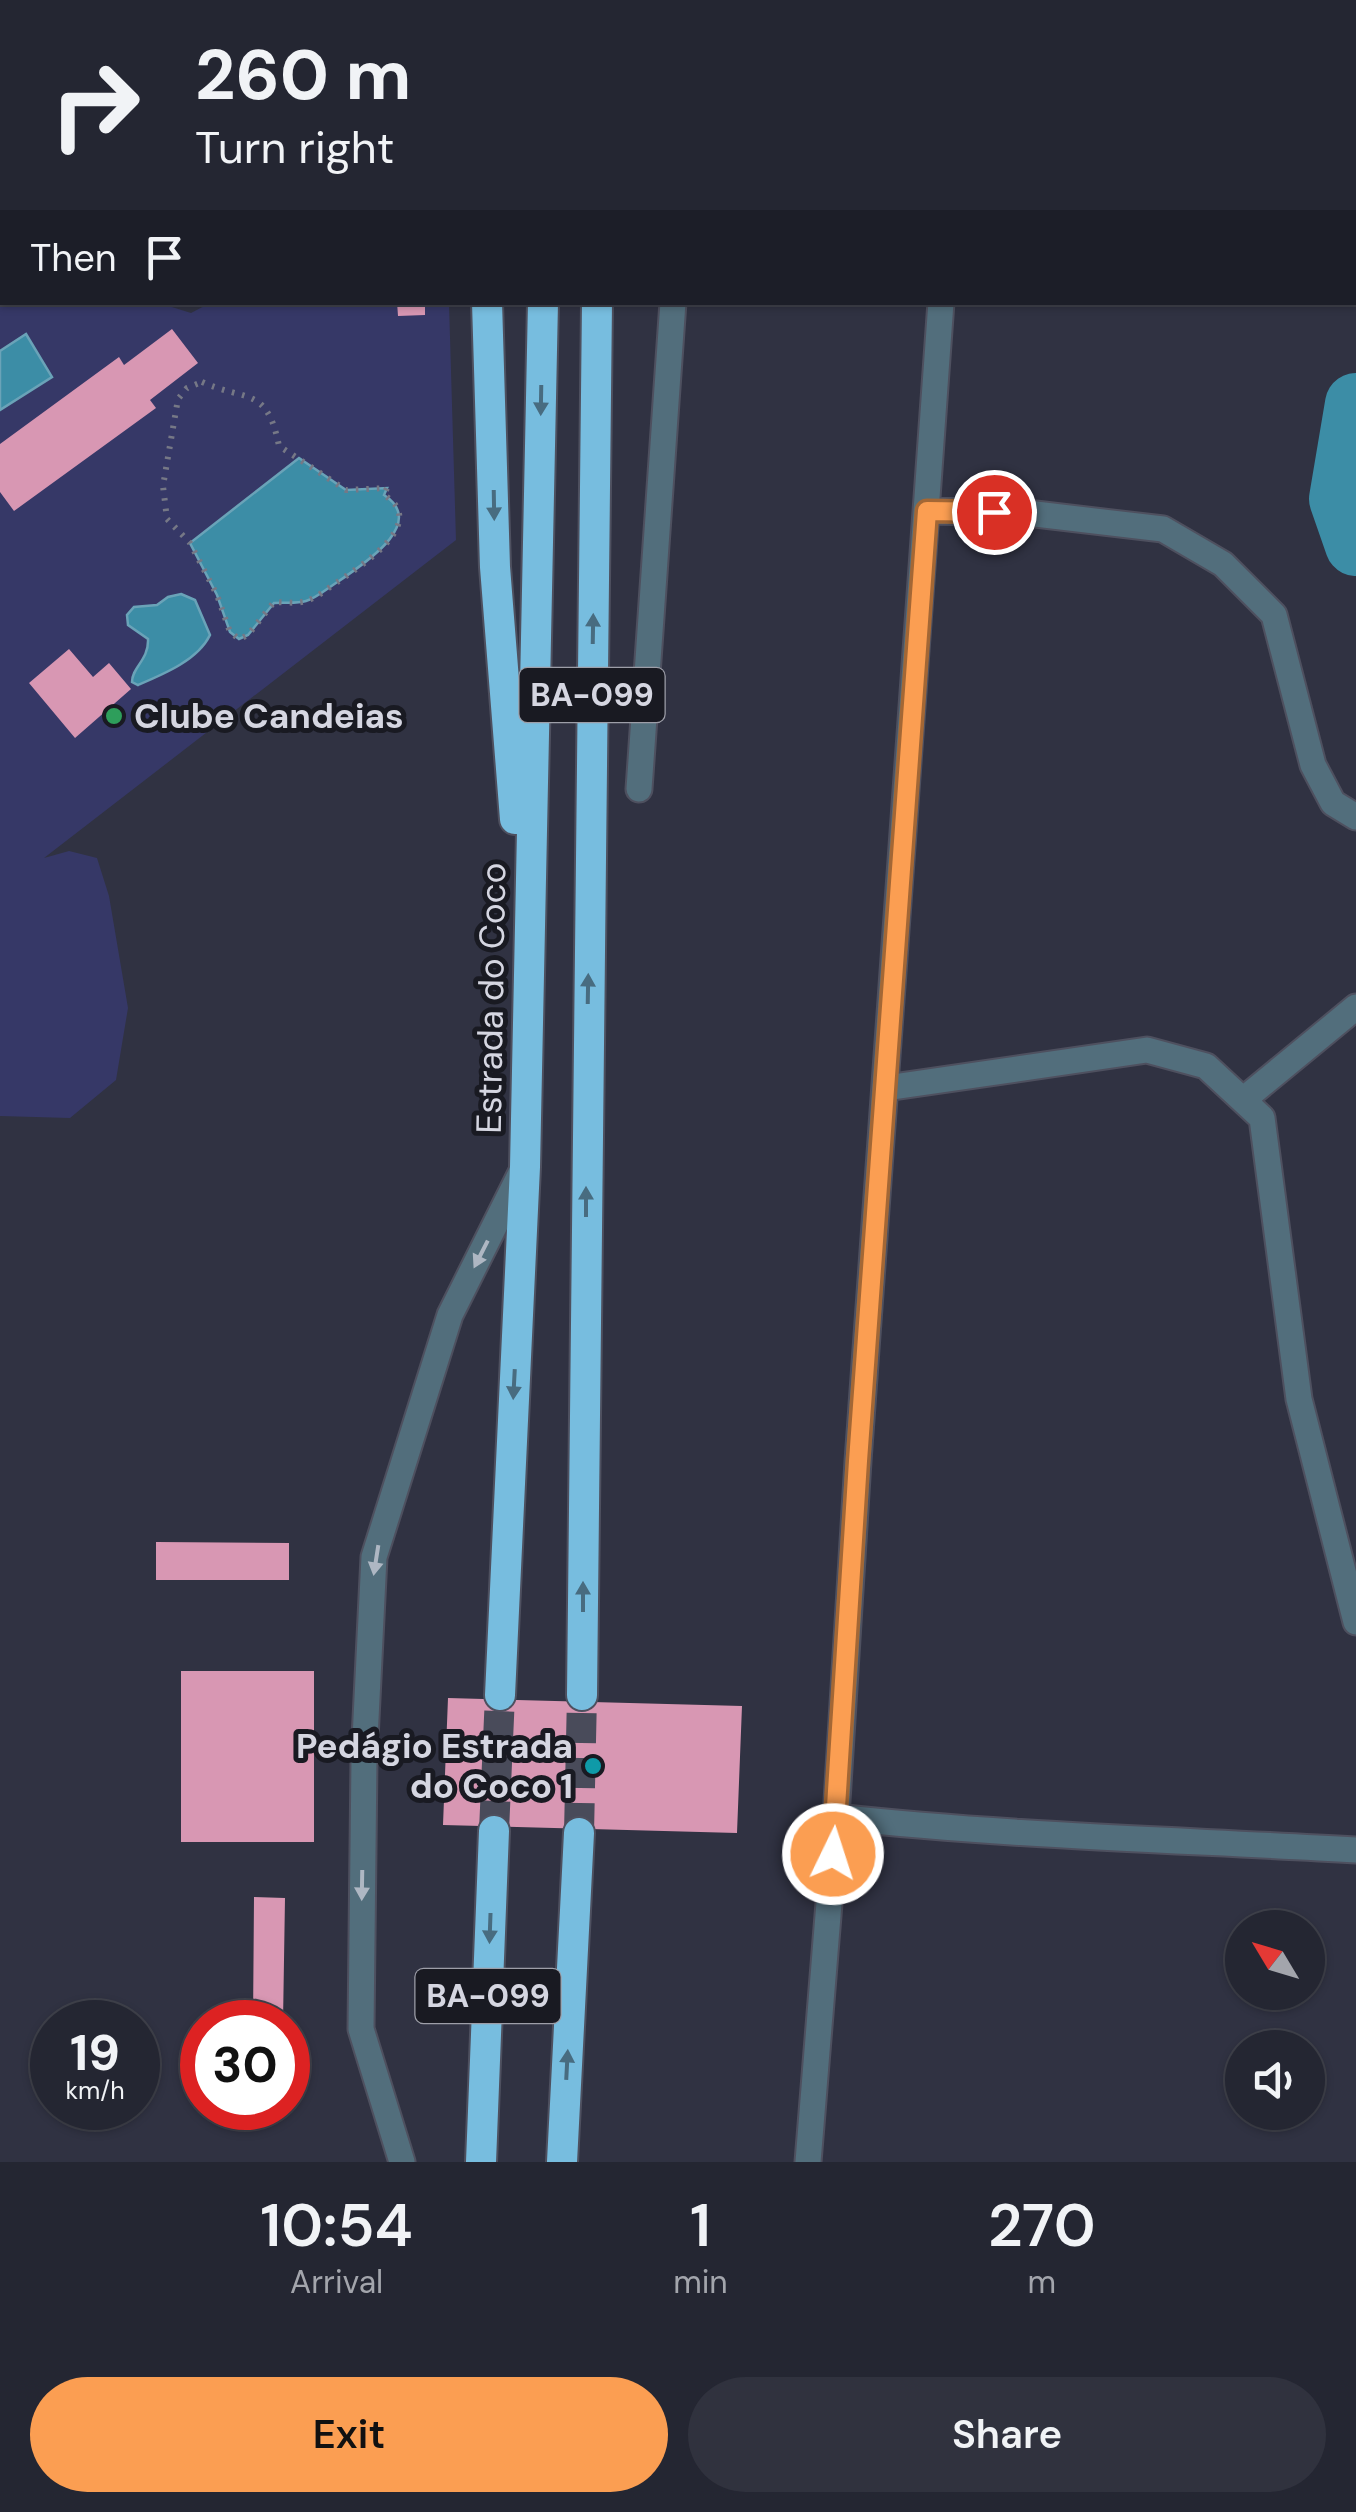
<!DOCTYPE html>
<meta charset="utf-8">
<style>
:root{--surface:#242632;--page:#30323e;--text:#f1f3f6;--muted:#a3a5ac;--line:#41434d;--accent:#fb9e52}
body{margin:0;font-family:"DM Sans",sans-serif;background:var(--page);color:var(--text);height:100vh;display:flex;flex-direction:column;font-size:38px;white-space:nowrap}
*{box-sizing:border-box;margin:0}
p{font-size:32px;color:var(--muted)}
.icon{flex:none;width:55px;height:55px;fill:none;stroke:currentColor;stroke-width:2;stroke-linecap:round;stroke-linejoin:round}
.map{position:relative;height:2162px;overflow:hidden}
.drawer{display:flex;flex-direction:column;background:var(--surface);flex:1}
.drawer>*{flex:none}
.top-card{position:absolute;left:0px;top:0px;width:1358px;height:305px;box-shadow:0 2px 8px #0004,0 0 0 2px var(--line);background:#242632;color:var(--text);overflow:hidden}
.needle{width:65px;rotate:308deg}
.controls{position:absolute;left:1225px;top:1910px;display:grid;gap:20px}
.controls a{display:grid;place-items:center;width:100px;height:100px;border-radius:50%;background:var(--surface);box-shadow:0 2px 8px #0004,0 0 0 2px var(--line);font-size:50px}
.speed{position:absolute;left:30px;top:2000px;display:flex;gap:20px;font-size:50px;font-weight:700;text-align:center}
.speed>*{display:grid;place-content:center;width:130px;height:130px;border-radius:50%;background:var(--surface);box-shadow:0 2px 8px #0004,0 0 0 2px var(--line);line-height:1}
.speed small{font-size:25px;font-weight:400}
.speed .limit{border:15px solid #d22;background:#fff;color:#111}
.pin{position:absolute;display:grid;place-items:center;width:85px;height:85px;color:#fff;margin:-42px;border:5px solid #fff;border-radius:50%;box-shadow:0 2px 10px #0007}
.me{position:absolute;width:110px;margin:-55px;rotate:4deg;stroke-linejoin:round;filter:drop-shadow(0 0 8px #0008)}
.turn{display:flex;align-items:center;gap:35px;height:210px;padding:0 30px;font-size:45px}
.turn .icon{width:130px;height:130px;stroke-width:2.5}
.turn b{display:block;font-size:70px;line-height:85px}
.then{display:flex;align-items:center;height:95px;padding:0 30px;background:#0003;gap:20px;font-size:38px}
.eta{display:flex;justify-content:space-evenly;align-items:center;height:170px;text-align:center}
.eta b{font-size:60px;font-weight:600;line-height:70px}
.primary-button{display:flex;gap:20px;margin-top:auto;padding:20px 30px}
.primary-button a{flex:1;height:115px;border-radius:60px;background:var(--accent);color:#111;font-size:40px;font-weight:600;line-height:115px;text-align:center}
.primary-button a+a{background:var(--page);color:var(--text)}
.map>svg:first-child{display:block}
.green{fill:#363867}
.water{fill:#3c8da6;stroke:#6aa3b8;stroke-width:2.5}
.lines{fill:none;stroke-linecap:round;stroke-linejoin:round}
.river{stroke:#3c8da6;stroke-width:62}
.building{fill:#d897b3}
.highway-tunnel{stroke:#494b5a;stroke-width:30;stroke-dasharray:30 15;stroke-linecap:butt}
.minor-casing{stroke:#4e505f;stroke-width:29}
.highway-casing{stroke:#4e505f;stroke-width:34}
.path{stroke:#767886;stroke-width:6;stroke-dasharray:2.5 8;stroke-linecap:butt}
.minor{stroke:#526e7c;stroke-width:25}
.highway{stroke:#77bddf;stroke-width:30}
.oneway{fill:#486c80}
.oneway2{fill:#aeb7c3}
.route-casing{stroke:#a36735;stroke-width:25}
.route{stroke:#fb9e52;stroke-width:18}
.leisure-dot{fill:#2e9e5b;stroke:#191a22;stroke-width:4}
.culture-dot{fill:#0f9aa8;stroke:#191a22;stroke-width:4}
.labels{text-anchor:middle;dominant-baseline:central;stroke-width:10;stroke-linejoin:round;paint-order:stroke}
.shield{fill:#191a22;stroke:#9d9ea8;stroke-width:2.5}
.shield-label{font-size:32px;font-weight:bold;fill:#d5d6e1}
.poi-label{font-size:35px;font-weight:bold;fill:#d5d6e1;stroke:#191a22;text-anchor:start}
.street-label{font-size:35px;fill:#d5d6e1;stroke:#191a22}
</style>
<div class="map">
<svg width="1356" height="2162" viewBox="0 0 1356 2162">
<rect width="100%" height="100%" fill="#303242"/>
<path class="green" d="M0 248 2 302 159 303 191 313 212 302 449 303 456 540 44 858 69 851 97 858 109 896 128 1008 116 1080 70 1118 0 1116Z"/>
<path class="water" d="M26 334 52 377 0 410V351Z
M299 458 346 490 387 488 384 495C429 524 360 566 339 581 329 587 317 598 306 601 296 604 284 602 274 603L248 635 239 639 230 632 217 595 190 543Z
M181 594 195 600 210 635C198 660 164 674 138 685L132 682C132 667 149 660 148 639L128 625 127 615 134 607 157 605 168 597Z"/>
<g class="lines">
<path class="river" d="M1356 404 1340 499 1356 545"/>
</g>
<path class="building" d="M397 302H425V315L398 316Z
M172 329 198 363 150 400 156 408 14 511 0 492V444L119 357 124 365Z
M69 649 93 677 109 663 131 689 75 738 29 683Z
M156 1542 289 1543V1580H156Z
M181 1671H314V1842H181Z
M448 1698 742 1706 737 1833 443 1825Z
M254 1897 285 1898 283 2022H253Z"/>
<g class="lines">
<path class="highway-tunnel" d="M494 1831 500 1695
M579 1833 582 1695"/>
<g class="minor-casing">
<path id="minor" d="M709 2 710 0
M959 2V0
M0 172H2
M927 511 1027 513 1163 529 1223 564 1274 615 1313 765 1333 803 1356 817
M639 789 673 302
M886 1088 1147 1050 1206 1066 1262 1118 1299 1399 1356 1622
M1243 1100 1356 1007
M836 1817C1008 1836 1183 1840 1356 1850
M402 2162 361 2029 364 1759 374 1557 450 1315 522 1171
M808 2162 836 1817 858 1461 941 302"/>
</g>
<g class="highway-casing">
<path id="highway" d="M441 0 442 2
M552 2V0
M601 2V0
M487 302 495 567 515 819
M500 1695 525 1167 543 302
M582 1695 597 302
M481 2162 494 1831
M562 2162 579 1833"/>
</g>
<path class="path" d="M202 382C247 402 267 386 279 446L346 490 387 488 384 495C430 523 360 566 339 581 329 587 317 598 306 601 296 604 284 602 274 602L248 635 239 639 230 632 217 595 190 543 167 519 163 486 178 399 187 388Z"/>
<use href="#minor" class="minor"/>
<use href="#highway" class="highway"/>
</g>
<defs><path id="oneway-solid" d="M-6-.8H1V-3.2L6.5 0L1 3.2V.8H-6Z" transform="scale(2.5)"/></defs>
<g class="oneway">
<use href="#oneway-solid" transform="translate(541 400) rotate(91)"/>
<use href="#oneway-solid" transform="translate(494 505) rotate(89)"/>
<use href="#oneway-solid" transform="translate(593 629) rotate(-89)"/>
<use href="#oneway-solid" transform="translate(588 989) rotate(-89)"/>
<use href="#oneway-solid" transform="translate(586 1202) rotate(-90)"/>
<use href="#oneway-solid" transform="translate(514 1384) rotate(93)"/>
<use href="#oneway-solid" transform="translate(583 1597) rotate(-90)"/>
<use href="#oneway-solid" transform="translate(490 1928) rotate(92)"/>
<use href="#oneway-solid" transform="translate(567 2065) rotate(-87)"/>
</g>
<g class="oneway2">
<use href="#oneway-solid" transform="translate(481 1254) rotate(117)"/>
<use href="#oneway-solid" transform="translate(376 1560) rotate(99)"/>
<use href="#oneway-solid" transform="translate(362 1885) rotate(91)"/>
</g>
<g class="lines">
<g class="route-casing">
<path id="route" d="M833 1854 858 1461 927 511 994 512"/>
</g>
<use href="#route" class="route"/>
</g>
<circle class="leisure-dot" cx="114" cy="716" r="10"/>
<circle class="culture-dot" cx="593" cy="1766" r="10"/>
<g class="labels">
<g class="shield">
<rect x="519.5" y="668" width="145" height="54" rx="8"/>
<rect x="415.5" y="1969" width="145" height="54" rx="8"/>
</g>
<g class="shield-label">
<text x="592" y="695">BA-099</text>
<text x="488" y="1996">BA-099</text>
</g>
<g class="poi-label">
<text x="134" y="716">Clube Candeias</text>
<text x="573" y="1746" text-anchor="end">Pedágio Estrada<tspan x="573" dy="40">do Coco 1</tspan></text>
</g>
<g class="street-label">
<text transform="translate(491 998) rotate(-89)">Estrada do Coco</text>
</g>
</g>
</svg>
<div class="controls">
<a><svg class="needle" viewBox="-14 -14 28 28"><path d="M0-13l5 13h-10z" fill="#e53935"/><path d="M0 13l5-13h-10z" fill="#a3a5ac"/></svg></a>
<a><svg class="icon" aria-label="sound" viewBox="0 0 24 24"><path d="M4 9h4l5-4v14l-5-4H4zM17 9q2 3 0 6"/></svg></a>
</div>
<div class="speed"><div>19<small>km/h</small></div><div class="limit">30</div></div>
<div class="pin" style="left:994px;top:512px;background:#d93025"><svg class="icon" aria-label="arrive" viewBox="0 0 24 24"><path d="M6 21V4h12l-3 4 3 4H6"/></svg></div>
<svg class="me" style="left:833px;top:1854px" viewBox="-20 -20 40 40"><circle r="17" fill="#fb9e52" stroke="#fff" stroke-width="3"/><path d="M0-11L8 9 0 5-8 9z" fill="#fff"/></svg>
<div class="top-card">
<div class="turn"><svg class="icon" aria-label="right" viewBox="0 0 24 24"><path d="M7 20v-9h11M14 6l5 5-5 5"/></svg><div><b>260 m</b>Turn right</div></div>
<div class="then">Then<svg class="icon" aria-label="arrive" viewBox="0 0 24 24"><path d="M6 21V4h12l-3 4 3 4H6"/></svg></div>
</div>
</div>
<section class="drawer">
<div class="eta">
<div><b>10:54</b><p>Arrival</p></div>
<div><b>1</b><p>min</p></div>
<div><b>270</b><p>m</p></div>
</div>
<div class="primary-button"><a>Exit</a><a>Share</a></div>
</section>
